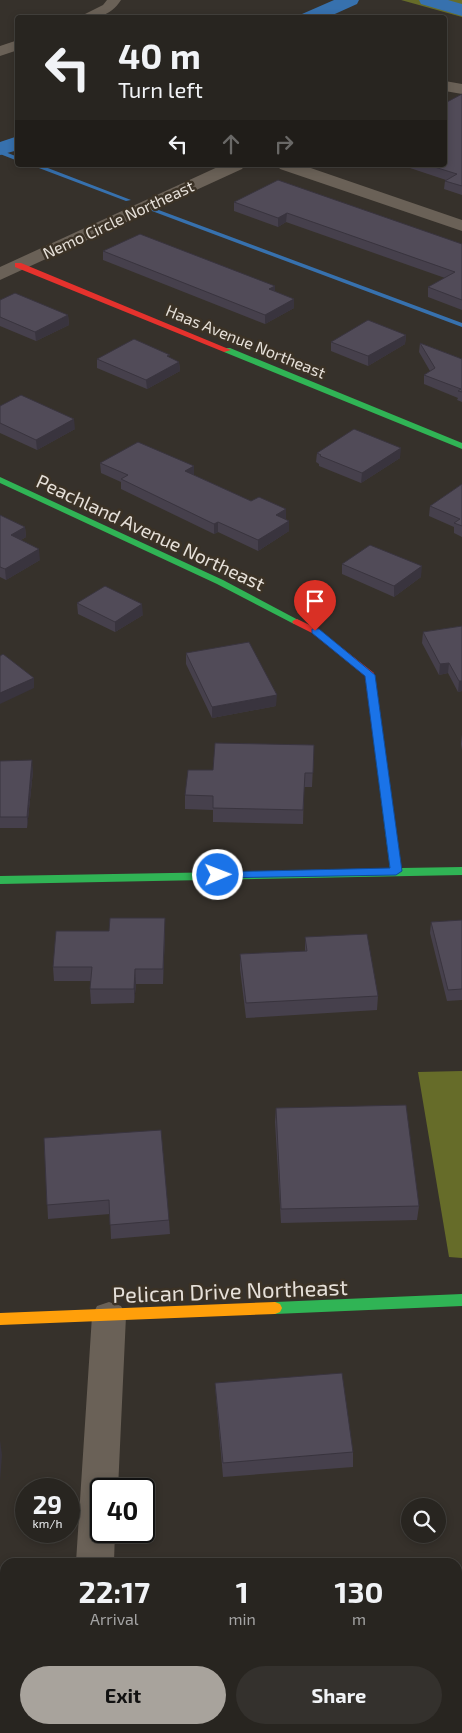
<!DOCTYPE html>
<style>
:root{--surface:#282520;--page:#34312d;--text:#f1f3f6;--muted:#a5a5a5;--line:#44423e;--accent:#a8a39c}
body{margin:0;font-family:"Exo 2",sans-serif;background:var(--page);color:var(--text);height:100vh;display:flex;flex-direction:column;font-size:19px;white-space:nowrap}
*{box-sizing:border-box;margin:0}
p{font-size:16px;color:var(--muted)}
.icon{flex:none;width:28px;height:28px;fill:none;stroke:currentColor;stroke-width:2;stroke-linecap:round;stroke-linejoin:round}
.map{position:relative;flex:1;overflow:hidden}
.sheet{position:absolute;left:0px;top:1558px;width:462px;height:176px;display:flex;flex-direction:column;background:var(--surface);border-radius:15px 15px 0 0;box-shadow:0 2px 8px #0003,0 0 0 1px var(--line)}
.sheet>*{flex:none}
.hud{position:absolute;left:15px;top:15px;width:432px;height:152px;border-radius:5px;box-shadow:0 2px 8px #0003,0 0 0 1px var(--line);background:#282520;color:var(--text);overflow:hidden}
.fabs{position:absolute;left:401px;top:1498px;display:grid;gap:10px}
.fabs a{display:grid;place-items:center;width:45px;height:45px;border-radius:50%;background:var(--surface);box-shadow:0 2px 8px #0003,0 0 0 1px var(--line);font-size:25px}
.speed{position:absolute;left:15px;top:1478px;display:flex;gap:10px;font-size:25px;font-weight:700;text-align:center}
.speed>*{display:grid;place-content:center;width:65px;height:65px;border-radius:50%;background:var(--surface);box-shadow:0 2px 8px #0003,0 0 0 1px var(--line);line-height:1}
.speed small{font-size:12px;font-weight:400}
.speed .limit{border:2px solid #111;border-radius:8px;background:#fff;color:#111}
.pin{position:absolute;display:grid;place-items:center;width:42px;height:42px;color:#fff;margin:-51px -21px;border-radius:50% 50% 50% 0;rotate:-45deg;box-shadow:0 0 5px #0007}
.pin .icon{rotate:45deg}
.me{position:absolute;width:55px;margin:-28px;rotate:89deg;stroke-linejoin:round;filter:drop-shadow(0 0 4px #0008)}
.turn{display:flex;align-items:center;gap:18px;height:105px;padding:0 20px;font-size:22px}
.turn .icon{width:65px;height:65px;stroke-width:2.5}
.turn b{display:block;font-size:35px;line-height:42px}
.lanes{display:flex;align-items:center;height:48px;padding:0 20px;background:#0003;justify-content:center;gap:25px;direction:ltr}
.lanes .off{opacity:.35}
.eta{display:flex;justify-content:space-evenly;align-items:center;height:85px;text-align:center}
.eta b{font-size:30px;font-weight:700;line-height:35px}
.button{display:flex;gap:10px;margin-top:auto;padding:10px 20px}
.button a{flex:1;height:58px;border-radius:30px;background:var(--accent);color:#111;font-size:20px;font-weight:700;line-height:58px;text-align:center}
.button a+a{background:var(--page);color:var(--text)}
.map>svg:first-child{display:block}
.forest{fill:#666c29}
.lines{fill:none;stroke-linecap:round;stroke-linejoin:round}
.stream{fill:#3771ae;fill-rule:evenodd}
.canal{fill:#3771ae;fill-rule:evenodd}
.street{fill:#6a6157;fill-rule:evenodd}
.fast{fill:#30b455;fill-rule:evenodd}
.slow{fill:#ff9f0a;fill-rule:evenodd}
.jam{fill:#e5322d;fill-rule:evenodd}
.wall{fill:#46404c}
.shaded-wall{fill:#39343e}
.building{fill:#514b58;stroke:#39343e}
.route{fill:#1a73e8;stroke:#114b97}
.labels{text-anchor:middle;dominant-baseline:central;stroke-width:5;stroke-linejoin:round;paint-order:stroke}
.far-street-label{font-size:16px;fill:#e6e0d9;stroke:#3b3226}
.street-label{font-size:19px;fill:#e6e0d9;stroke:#3b3226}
.near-street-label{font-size:22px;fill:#e6e0d9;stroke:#3b3226}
</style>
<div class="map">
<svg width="462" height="1733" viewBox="0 0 462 1733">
<rect width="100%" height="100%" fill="#36312b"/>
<path class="forest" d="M401 0H462V17Z
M462 1071V1258L449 1257 418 1072Z"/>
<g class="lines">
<path class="stream" d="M0 150 18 157V161L0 154Z
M31 165H40L131 200 126 201Z
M152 209H156L462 323V327L152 211Z"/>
<path class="canal" d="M334 0H359L357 4 326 18H300L302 14Z
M419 0H448L462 4V16L421 4Z
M18 136V150L0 155V142Z"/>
<path class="street" d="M107 0H121C110 17 96 18 77 18L103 5Z
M18 40V50L0 56V46Z
M445 81 462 84V94L445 91Z
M222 165H245L242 169 0 280V267Z
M277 165H302L462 220V231L280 169Z
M109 1302 121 1306 126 1316 118 1489H101V1531H115L114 1562H76L92 1316 97 1306Z"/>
<path class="fast" d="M224 348H230L462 443V449L224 352Z
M0 477 223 580 302 622 300 624H294L217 584 0 483Z
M378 733 383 736 401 868 462 867V875L0 884V876L390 869 373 736Z
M462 1294V1306L275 1314 270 1312 268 1308 270 1304 275 1302Z"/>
<path class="slow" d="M275 1302 280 1304 282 1308 280 1312 275 1314 0 1325V1313Z"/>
<path class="jam" d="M15 263H21L231 350 224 352 15 267Z
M297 619 318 629 374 673 383 736 382 738 378 739 373 736 365 676 312 633 294 624 292 622 294 620Z"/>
</g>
<path class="wall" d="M462 94V195L444 189 445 181 446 180 401 165H445Z
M234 202 462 244V310L428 297V287L445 278 286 222 278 227 234 211Z
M103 251 275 291 294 308 265 324 103 260Z
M0 300 68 315 69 325 36 341 0 326Z
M406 335 405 344 368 366 331 351V342Z
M420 343 462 359V402L457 400 458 398 424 384V375L430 371 419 352Z
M170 358 179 362 180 371 147 389 97 368V359Z
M0 406 75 429 37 450 0 433Z
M317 453 400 458 361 483 319 466V464L316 462Z
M100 463 194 475 251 501 286 509 285 519 289 531 258 551 218 532 214 534 121 489V482L101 473Z
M462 484V537L454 533V527L429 516 430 506Z
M0 515 25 527 26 537 21 540 40 560 6 580 0 577Z
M342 564 421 577 394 597 342 574Z
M77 603 143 615 115 632 78 614Z
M462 626V691L458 692 448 673 439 675 422 643 423 632Z
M186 653 276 706 212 718 186 664Z
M462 734V750L461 744Z
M314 745 312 787H304L303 824 213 822V810L185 809V795L213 770Z
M0 761 33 771 27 828H0Z
M462 920V1000L447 1001 430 933 431 922Z
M165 932 163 984H136L134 1003 91 1004 90 989 91 981H54L53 967Z
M305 937 378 996 377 1010 246 1018 240 969V954L305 951Z
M276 1108 419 1206 417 1220 281 1223 275 1122Z
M44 1138 169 1220 170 1234 111 1239 110 1214 48 1219Z
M215 1383 353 1452V1467L223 1477 216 1397Z
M323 1729H348L347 1733H338Z"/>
<path class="shaded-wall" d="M287 213 286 222 278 227V218Z
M275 286V295L269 289Z
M294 299V308L265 324V315Z
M68 315 69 325 36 341 35 332Z
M406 335 405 344 368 366V356Z
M179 362 180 371 147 389 146 380Z
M74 419 75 429 37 450 36 440Z
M401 448 400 458 361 483 362 473Z
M194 466V476L185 471Z
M286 509V519L276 525V515Z
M289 521V531L258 551V540Z
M218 522V532L214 534V524Z
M25 527 26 537 12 545 11 535Z
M39 549 40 560 6 580 5 569Z
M422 566 421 577 394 597V586Z
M142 604 143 615 115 632V622Z
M449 663 448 673 439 675 440 664Z
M34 678V688L0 704V693Z
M459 681H462V691L458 692Z
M277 695 276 706 212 718V707Z
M32 760 33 771 27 828V817Z
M165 918V932L163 984V969Z
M135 969 136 984 134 1003V989Z
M0 1440 2 1455 0 1481Z"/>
<path class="building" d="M462 94V186L445 181 457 174 428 165H445V103Z
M278 180 462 244V300L428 287 455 272 287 213 278 218 234 202Z
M140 234 275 286 269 289 294 299 265 315 103 251Z
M15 293 68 315 35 332 0 317V300Z
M368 320 406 335 368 356 331 342Z
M134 339 170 355 167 356 179 362 146 380 97 359Z
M420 343 462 359V392L458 391 461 389 424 375 435 368Z
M21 395 74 419 36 440 0 423V406Z
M354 429 401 448 362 473 320 456 321 455 317 453Z
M138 442 194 466 185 471 251 501 259 497 286 509 276 515 289 521 258 540 218 522 214 524 121 479 128 475 100 463Z
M462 484V526L454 523 460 519 430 506Z
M0 515 25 527 11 535 39 549 5 569 0 567Z
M370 545 422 566 394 586 342 564Z
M105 586 142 604 115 622 77 603Z
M462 626V681H459L449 663 440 664 423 632Z
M249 642 277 695 212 707 186 653Z
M3 654 34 678 0 693V656Z
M215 743 314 745 313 773H305L303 810 213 808V796L185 795 188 770H213Z
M32 760 27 817H0V761Z
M110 918H165L163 969H135L134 989H90L92 967H53L56 931H109Z
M462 920V989L448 990 431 922Z
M367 934 378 996 246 1003 240 954 307 951 305 937Z
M406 1105 419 1206 281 1209 276 1108Z
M161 1130 169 1220 110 1225 109 1200 47 1205 44 1138Z
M342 1373 353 1452 223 1463 215 1383Z"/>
<path class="route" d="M312 629H319L375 675 402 871 396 875 214 878 212 875 218 872 390 868 365 676 312 633Z"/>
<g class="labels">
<g class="far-street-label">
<text transform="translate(118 219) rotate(-25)">Nemo Circle Northeast</text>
<text transform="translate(246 341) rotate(22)">Haas Avenue Northeast</text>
</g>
<g class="street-label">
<text transform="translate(151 532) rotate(25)">Peachland Avenue Northeast</text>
</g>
<g class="near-street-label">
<text transform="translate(230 1290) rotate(-2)">Pelican Drive Northeast</text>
</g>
</g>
</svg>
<div class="fabs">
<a><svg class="icon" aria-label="search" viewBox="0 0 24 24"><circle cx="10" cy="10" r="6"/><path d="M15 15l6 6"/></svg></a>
</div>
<div class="speed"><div>29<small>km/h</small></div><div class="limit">40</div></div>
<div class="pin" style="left:315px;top:631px;background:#d93025"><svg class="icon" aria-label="arrive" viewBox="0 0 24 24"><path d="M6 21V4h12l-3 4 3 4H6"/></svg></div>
<svg class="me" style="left:218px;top:875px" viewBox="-20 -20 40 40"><circle r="17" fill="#1a73e8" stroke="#fff" stroke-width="3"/><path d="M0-11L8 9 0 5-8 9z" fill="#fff"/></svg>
<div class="hud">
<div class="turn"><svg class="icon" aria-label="left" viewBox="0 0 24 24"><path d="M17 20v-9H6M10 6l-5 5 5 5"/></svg><div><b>40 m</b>Turn left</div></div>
<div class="lanes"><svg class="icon" aria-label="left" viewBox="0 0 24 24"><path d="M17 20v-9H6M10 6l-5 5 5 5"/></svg><svg class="icon off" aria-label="ahead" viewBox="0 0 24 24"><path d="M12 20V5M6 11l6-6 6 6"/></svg><svg class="icon off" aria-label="right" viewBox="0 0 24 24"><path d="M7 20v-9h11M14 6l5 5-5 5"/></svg></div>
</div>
<section class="sheet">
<div class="eta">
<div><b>22:17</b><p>Arrival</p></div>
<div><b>1</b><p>min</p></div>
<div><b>130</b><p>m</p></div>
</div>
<div class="button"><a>Exit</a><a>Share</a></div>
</section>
</div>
